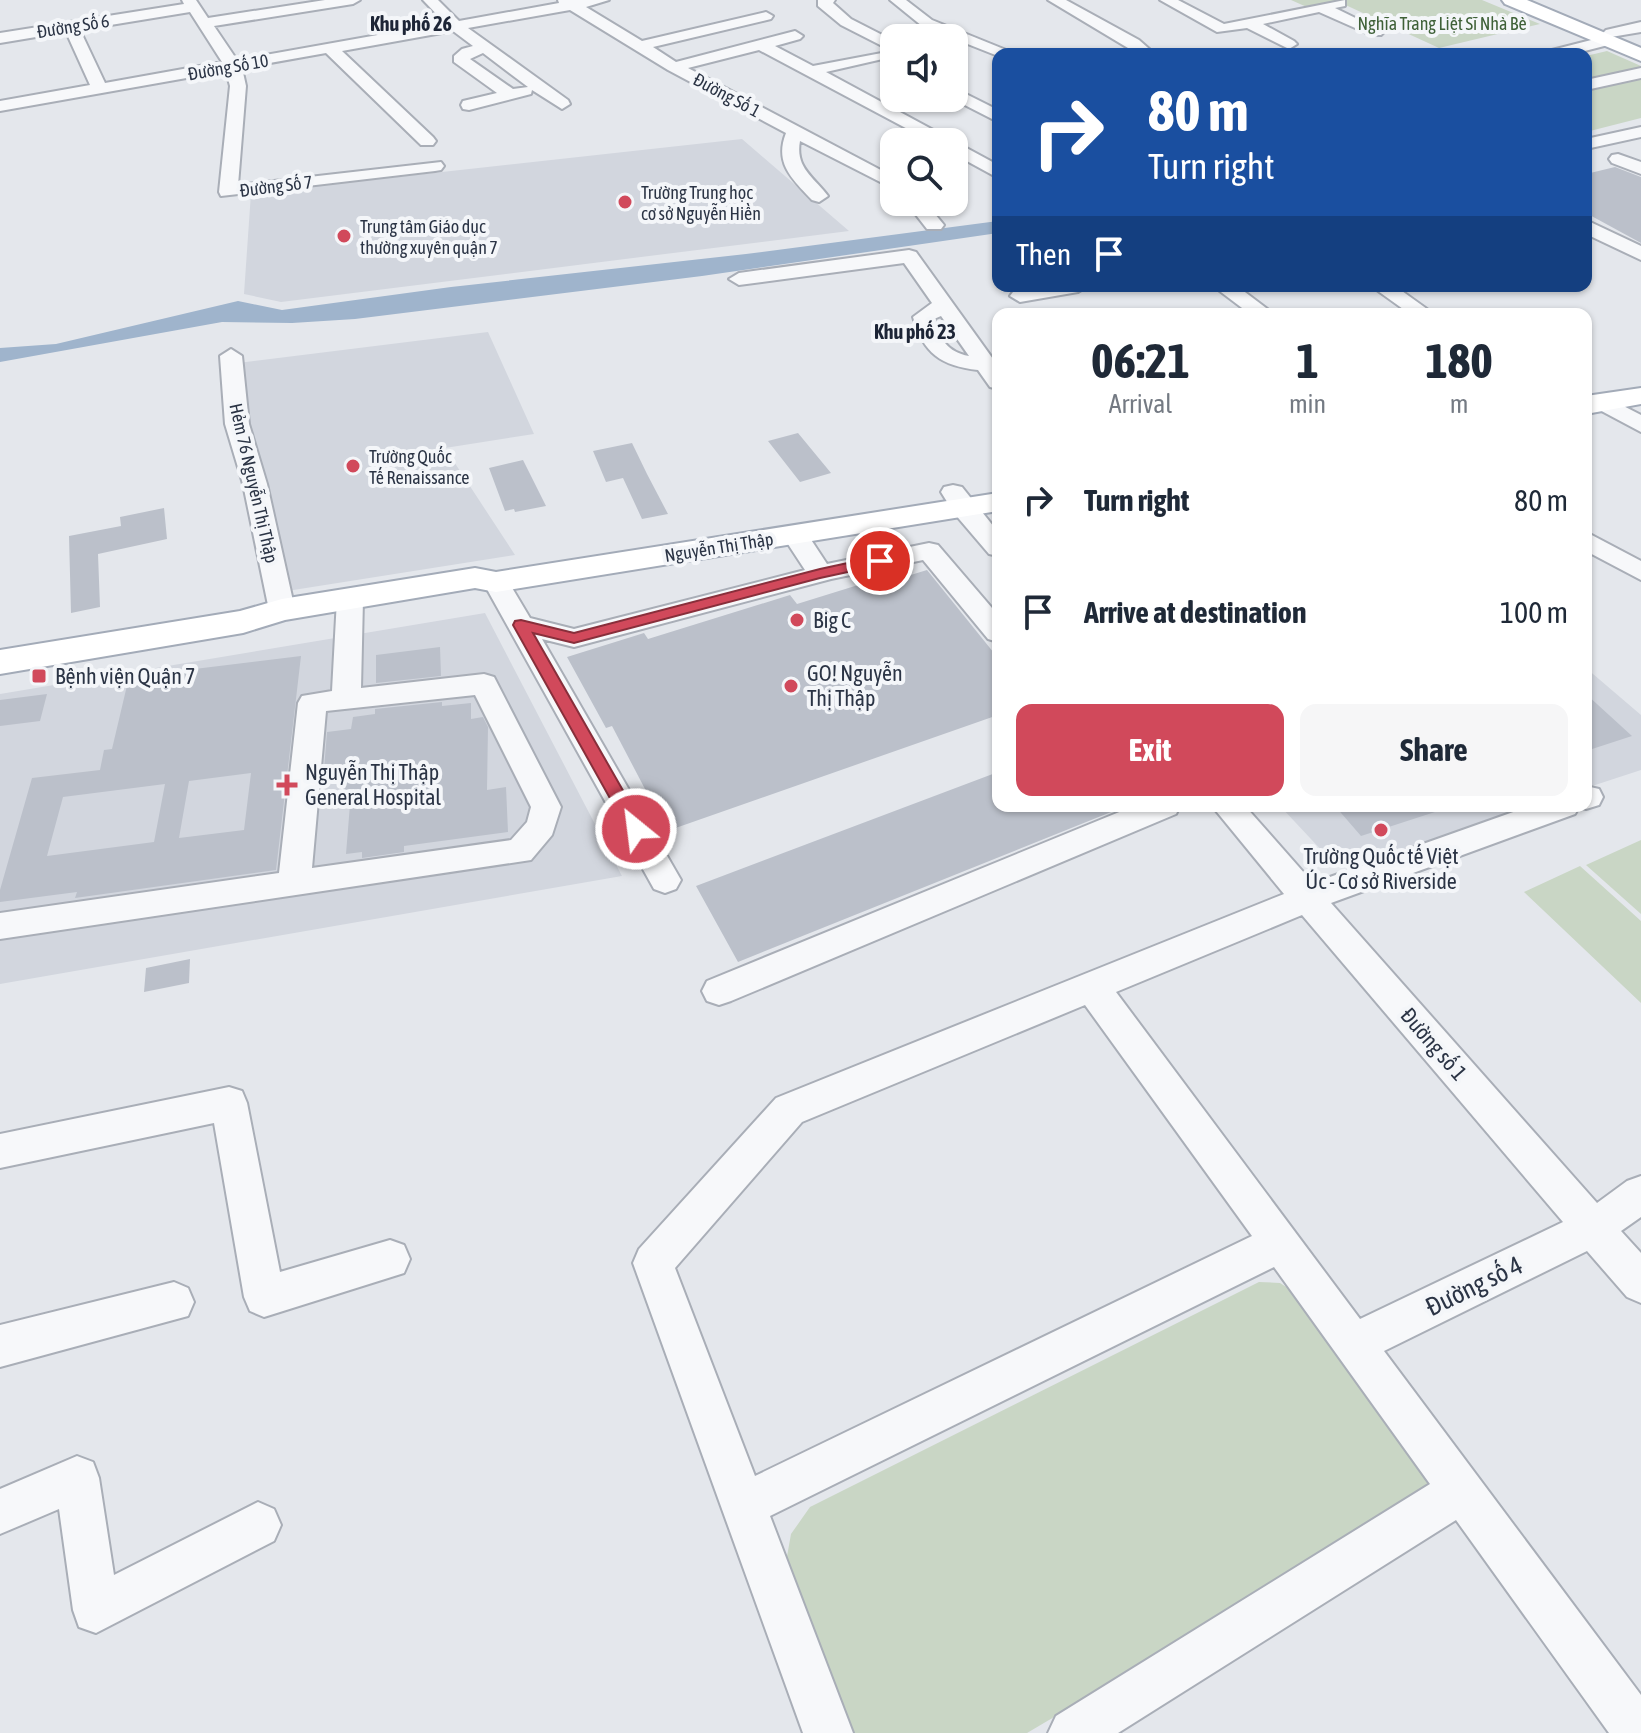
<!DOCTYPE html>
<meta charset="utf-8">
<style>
:root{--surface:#fff;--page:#f6f6f7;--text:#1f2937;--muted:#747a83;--accent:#d1495b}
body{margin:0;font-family:"Asap Condensed",sans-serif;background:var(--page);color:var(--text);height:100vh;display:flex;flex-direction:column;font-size:30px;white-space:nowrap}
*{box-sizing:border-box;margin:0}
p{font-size:26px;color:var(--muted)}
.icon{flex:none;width:44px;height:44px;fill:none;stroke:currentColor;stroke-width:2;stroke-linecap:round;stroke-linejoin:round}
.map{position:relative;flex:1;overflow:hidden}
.drawer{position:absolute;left:992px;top:308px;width:600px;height:504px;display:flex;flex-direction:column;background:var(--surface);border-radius:16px;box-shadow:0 2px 6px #0004}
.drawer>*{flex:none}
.banner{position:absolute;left:992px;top:48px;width:600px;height:244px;border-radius:16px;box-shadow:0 2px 6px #0004;background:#1a4fa0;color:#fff;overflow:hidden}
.buttons{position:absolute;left:880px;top:24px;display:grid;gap:16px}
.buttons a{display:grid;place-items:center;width:88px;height:88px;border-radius:16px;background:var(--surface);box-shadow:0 2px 6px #0004;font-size:40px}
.pin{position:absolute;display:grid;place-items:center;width:68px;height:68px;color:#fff;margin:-34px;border:4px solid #fff;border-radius:50%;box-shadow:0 2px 8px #0007}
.me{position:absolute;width:88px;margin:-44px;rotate:331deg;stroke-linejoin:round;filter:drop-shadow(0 0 6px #0008)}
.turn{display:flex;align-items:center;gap:28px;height:168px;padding:0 24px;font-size:36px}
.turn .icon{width:104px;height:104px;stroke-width:2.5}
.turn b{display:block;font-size:56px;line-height:68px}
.then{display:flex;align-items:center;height:76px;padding:0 24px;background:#0003;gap:16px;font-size:30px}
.eta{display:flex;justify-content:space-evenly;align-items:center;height:136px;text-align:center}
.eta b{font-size:48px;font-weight:700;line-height:56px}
.action{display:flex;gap:16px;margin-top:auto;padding:16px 24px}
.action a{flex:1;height:92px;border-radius:16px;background:var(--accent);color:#fff;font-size:32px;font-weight:700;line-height:92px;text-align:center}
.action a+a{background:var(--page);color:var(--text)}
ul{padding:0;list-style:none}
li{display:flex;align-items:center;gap:24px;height:112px;padding:0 24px}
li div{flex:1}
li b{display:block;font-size:30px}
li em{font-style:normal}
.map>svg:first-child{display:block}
.built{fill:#d2d6de}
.green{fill:#c9d6c5}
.water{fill:#9fb4cc}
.building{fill:#bbc0ca;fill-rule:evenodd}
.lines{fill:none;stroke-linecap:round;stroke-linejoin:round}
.minor-casing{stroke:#a9aeb7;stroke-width:4}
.major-casing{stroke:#a3abb8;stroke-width:4}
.minor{fill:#f7f8fa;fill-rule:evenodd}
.major{fill:#fff;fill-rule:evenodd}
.route{fill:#d1495b;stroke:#882f3b;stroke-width:2}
.poi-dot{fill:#d1495b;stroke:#f4f6f9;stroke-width:3}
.labels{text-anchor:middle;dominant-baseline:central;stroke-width:8;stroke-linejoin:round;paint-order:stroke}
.far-park-label{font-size:18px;fill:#3f6138;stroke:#f4f6f9}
.far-street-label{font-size:18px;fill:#2b3445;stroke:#f4f6f9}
.far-poi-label{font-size:18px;fill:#2b3445;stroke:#f4f6f9;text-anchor:start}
.far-neighbourhood-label{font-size:20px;font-weight:bold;fill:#1d2536;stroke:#f4f6f9}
.poi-label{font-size:22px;fill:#2b3445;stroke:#f4f6f9;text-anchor:start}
.street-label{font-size:22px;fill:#2b3445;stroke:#f4f6f9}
.near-street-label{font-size:26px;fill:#2b3445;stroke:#f4f6f9}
</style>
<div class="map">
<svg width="1641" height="1733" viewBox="0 0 1641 1733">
<rect width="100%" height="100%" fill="#e4e7ec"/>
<path class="built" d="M742 139 849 231 281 302 244 294 251 193Z
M488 332 534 434 445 448 515 555 287 591 237 424 238 363Z
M485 613 622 876 0 984V694Z
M1586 668 1641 715V770L1586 788Z
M1280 806H1532L1361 863 1325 854Z"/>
<path class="green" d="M1291 0H1482L1540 24 1439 48 1339 2 1309 8Z
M1607 51 1641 66V118L1586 132V56Z
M1641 840V914L1586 865Z
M1580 866 1641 921V1003L1524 892Z
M1259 1282 1280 1283 1302 1297 1429 1482 1423 1499 1027 1733H851L786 1562 791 1534 810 1507Z"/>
<path class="water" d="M998 221V233L702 276 355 319 292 323 222 322 0 362V348L56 344 238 301 282 310 451 287 746 254Z"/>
<path class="building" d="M1615 167 1641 177V243L1586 213V174Z
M798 433 831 473 800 482 768 441Z
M632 443 647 474 668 514 642 519 623 478 606 482 593 451Z
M523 460 546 506 515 512 514 509 505 511 489 468Z
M164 508 167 539 98 554 100 607 71 613 69 536 121 526 120 517Z
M927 570 998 658V715L667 831 612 726 606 728 567 657 644 633 648 639 790 595 797 604 884 577 888 582Z
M440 647 441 676 376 683V655Z
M301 656 276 870 75 898 77 892 0 902V890L32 778 100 770 104 750 112 749 129 677ZM251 773 244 830 179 838 189 781ZM165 784 154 842 47 856 63 797Z
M47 694 40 721 0 726V700Z
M1586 694 1632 736 1586 751Z
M442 702V706L471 703V719L483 717 488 727 487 790 506 787 508 832 404 846V852L362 858V852L346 854 351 792 340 793 342 780 323 782 327 732 351 729 353 717 375 714V709Z
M998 772V806H1126L738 962 696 886Z
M1335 806H1437L1438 811 1361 836Z
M190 959 189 983 144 992 146 968Z"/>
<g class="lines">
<g class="minor-casing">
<path id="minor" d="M182 0H196L208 18 325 0H360L353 4 214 26 237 60 445 23 423 0H438L459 21 559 3 558 0H609L586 7 642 41 766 12 773 16 771 19 653 47 676 62 795 31 803 36 800 39 775 46 813 66 887 52V58L826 72 998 165V178L954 154V142H932L759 50 688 68 894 177V189L800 141C795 168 814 177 828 196L819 202 812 200C792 179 774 163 786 133L668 70 570 10 468 28 568 100 570 104 562 109 532 90 531 94 469 110 463 109 461 105 463 101 497 93 454 62V56L462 49 473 46 453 31 342 51 433 137 436 141 433 145H421L326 53 242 68 246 86 238 185 441 162 444 166 441 170 435 171 221 196 219 192 230 86 226 71 0 111V101L90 85 66 32 0 43V33L184 4ZM190 12 222 62 105 83 80 30ZM483 53 528 87 513 89 470 59Z
M818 0H835L833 3 851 19 894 41V52L841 25 818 6Z
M890 0H906L932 20 1016 54 998 56 922 26Z
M1048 0H1066L1139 40 1155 54H1138Z
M1160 0H1178L1224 24 1345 0V6L1335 8 1384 32 1381 35H1371L1319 12 1263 24 1294 41 1297 44 1289 49 1247 28 1217 32Z
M1641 22V32L1611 37 1615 41 1612 44 1573 54H1546L1548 51 1607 36 1603 33 1606 30Z
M1641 68V78L1586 90V80Z
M954 88 998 110V122L951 98H954Z
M1641 127V137L1586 149V139Z
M1618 154 1641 162V174L1612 163 1609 159 1612 155Z
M906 202H925L944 225 941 229H927Z
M1586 220 1641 246V260L1586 234Z
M909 250 916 252 998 366V389L990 387 978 370C941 366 923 353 913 317L932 303 904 263 739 285 729 279 739 273ZM941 316 969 356C947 352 940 339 934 319Z
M1042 286H1088L1078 292 1020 302 1010 296 1013 292Z
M1213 286H1237L1274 314H1250Z
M1371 286H1395L1434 314H1410Z
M231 349 242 356 249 424 267 484 295 610 291 616 282 619 273 616 269 610 243 484 225 424 220 356Z
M1602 395 1641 415V432L1594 407 1591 402 1594 397Z
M953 485 962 487 998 532V556L989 554 954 513 941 492 944 487Z
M795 527 804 529 827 564 929 543 938 545 998 615V642L988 639 923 560 831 579 574 647 542 639 681 880 676 889 665 893 654 889 483 582 487 576 496 574 505 576 530 618 574 629 805 570 782 535 786 529Z
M1586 532 1641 561V580L1586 551Z
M350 590 359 593 363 599 361 688 484 674 494 677 561 807 552 835 531 860 0 939V913L279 873 298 703 302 696 332 691 337 599 341 593ZM475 695 531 807 527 822 511 840 312 868 326 711Z
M1586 786 1599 789 1603 797 1599 805 1586 809 1579 807 1575 814 1331 903 1597 1203 1627 1181 1641 1176V1217L1621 1231 1641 1253V1303L1627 1297 1587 1251 1384 1351 1641 1695V1733H1609L1456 1520 1118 1733H1048L1056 1716 1430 1484 1274 1267 770 1516 853 1733H803L633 1263 639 1249 776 1098 1284 894 1212 806H1245L1313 883 1530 806H1586ZM1302 915 1563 1222 1360 1319 1116 992ZM1085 1005 1252 1236 755 1476 675 1268 802 1122Z
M1134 806H1180L1176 814 731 1001 719 1005 707 1001 702 991 707 981Z
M229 1087 242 1091 247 1103 280 1272 390 1240 404 1245 410 1259 404 1273 264 1317 250 1311 244 1297 214 1123 0 1168V1134Z
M174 1282 188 1288 194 1302 188 1316 0 1367V1325Z
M77 1456 93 1462 99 1478 114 1575 258 1502 274 1509 281 1525 274 1541 96 1633 79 1627 73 1610 59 1509 0 1534V1489Z"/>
</g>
<g class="major-casing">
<path id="major" d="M1502 0H1527L1641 48V61L1505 4Z
M1641 388V404L1586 414V396Z
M998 493V511L496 592 475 588 285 620 243 633 0 674V650L240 611 282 599 475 568 496 572Z"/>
</g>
<use href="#minor" class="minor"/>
<use href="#major" class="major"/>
</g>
<path class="route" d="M880 556 885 558V564L820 578 574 643 533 633 645 829 642 834H630L513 625 515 621 521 620 574 633 820 569Z"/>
<g class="poi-dot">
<circle cx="625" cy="202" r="8"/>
<circle cx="344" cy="236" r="8"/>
<circle cx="353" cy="466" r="8"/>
<circle cx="797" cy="620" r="8"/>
<rect x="31" y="668" width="16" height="16" rx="4"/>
<circle cx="791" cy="686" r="8"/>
<path d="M283 773h8v8h8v8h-8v8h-8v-8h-8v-8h8z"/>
<circle cx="1381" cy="830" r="8"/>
</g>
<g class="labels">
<g class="far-park-label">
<text x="1442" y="23">Nghĩa Trang Liệt Sĩ Nhà Bè</text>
</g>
<g class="far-street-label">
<text transform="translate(73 26) rotate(-9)">Đường Số 6</text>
<text transform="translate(228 67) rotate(-10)">Đường Số 10</text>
<text transform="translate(727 95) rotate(28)">Đường Số 1</text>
<text transform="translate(276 186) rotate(-7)">Đường Số 7</text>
<text transform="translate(254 483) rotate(77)">Hẻm 76 Nguyễn Thị Thập</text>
<text transform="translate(719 547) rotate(-9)">Nguyễn Thị Thập</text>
</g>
<g class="far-poi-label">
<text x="641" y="192">Trường Trung học<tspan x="641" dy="21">cơ sở Nguyễn Hiền</tspan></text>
<text x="360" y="226">Trung tâm Giáo dục<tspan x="360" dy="21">thường xuyên quận 7</tspan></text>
<text x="369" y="456">Trường Quốc<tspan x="369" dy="21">Tế Renaissance</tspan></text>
</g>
<g class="far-neighbourhood-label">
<text x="411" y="23">Khu phố 26</text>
<text x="915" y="331">Khu phố 23</text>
</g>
<g class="poi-label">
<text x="813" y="620">Big C</text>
<text x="807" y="673">GO! Nguyễn<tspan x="807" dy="25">Thị Thập</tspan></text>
<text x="55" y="676">Bệnh viện Quận 7</text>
<text x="305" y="772">Nguyễn Thị Thập<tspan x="305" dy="25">General Hospital</tspan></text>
<text x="1381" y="856" text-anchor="middle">Trường Quốc tế Việt<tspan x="1381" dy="25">Úc - Cơ sở Riverside</tspan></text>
</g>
<g class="street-label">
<text transform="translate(1434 1044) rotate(49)">Đường số 1</text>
</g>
<g class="near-street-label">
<text transform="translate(1474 1286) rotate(-26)">Đường số 4</text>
</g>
</g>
</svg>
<div class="buttons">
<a><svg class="icon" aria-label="sound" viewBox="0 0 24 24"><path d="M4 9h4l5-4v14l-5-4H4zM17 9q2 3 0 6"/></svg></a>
<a><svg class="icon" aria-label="search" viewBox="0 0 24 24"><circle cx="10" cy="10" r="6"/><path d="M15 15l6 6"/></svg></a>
</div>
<div class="pin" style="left:880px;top:561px;background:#d93025"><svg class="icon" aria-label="arrive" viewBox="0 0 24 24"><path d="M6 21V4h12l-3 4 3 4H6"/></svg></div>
<svg class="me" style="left:636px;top:829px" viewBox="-20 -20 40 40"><circle r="17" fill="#d1495b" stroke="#fff" stroke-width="3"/><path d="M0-11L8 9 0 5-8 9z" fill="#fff"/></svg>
<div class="banner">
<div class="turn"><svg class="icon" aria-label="right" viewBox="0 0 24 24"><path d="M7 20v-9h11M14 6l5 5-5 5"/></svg><div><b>80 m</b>Turn right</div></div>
<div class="then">Then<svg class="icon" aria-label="arrive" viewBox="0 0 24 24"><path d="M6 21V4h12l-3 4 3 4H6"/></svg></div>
</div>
<section class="drawer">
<div class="eta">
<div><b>06:21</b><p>Arrival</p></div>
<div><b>1</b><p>min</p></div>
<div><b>180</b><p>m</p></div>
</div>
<ul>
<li><svg class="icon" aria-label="right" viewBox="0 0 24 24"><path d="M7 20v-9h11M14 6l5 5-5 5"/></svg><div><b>Turn right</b></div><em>80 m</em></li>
<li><svg class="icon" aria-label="arrive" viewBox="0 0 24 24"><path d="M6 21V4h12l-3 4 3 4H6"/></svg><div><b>Arrive at destination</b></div><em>100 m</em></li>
</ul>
<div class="action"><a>Exit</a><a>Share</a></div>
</section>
</div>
